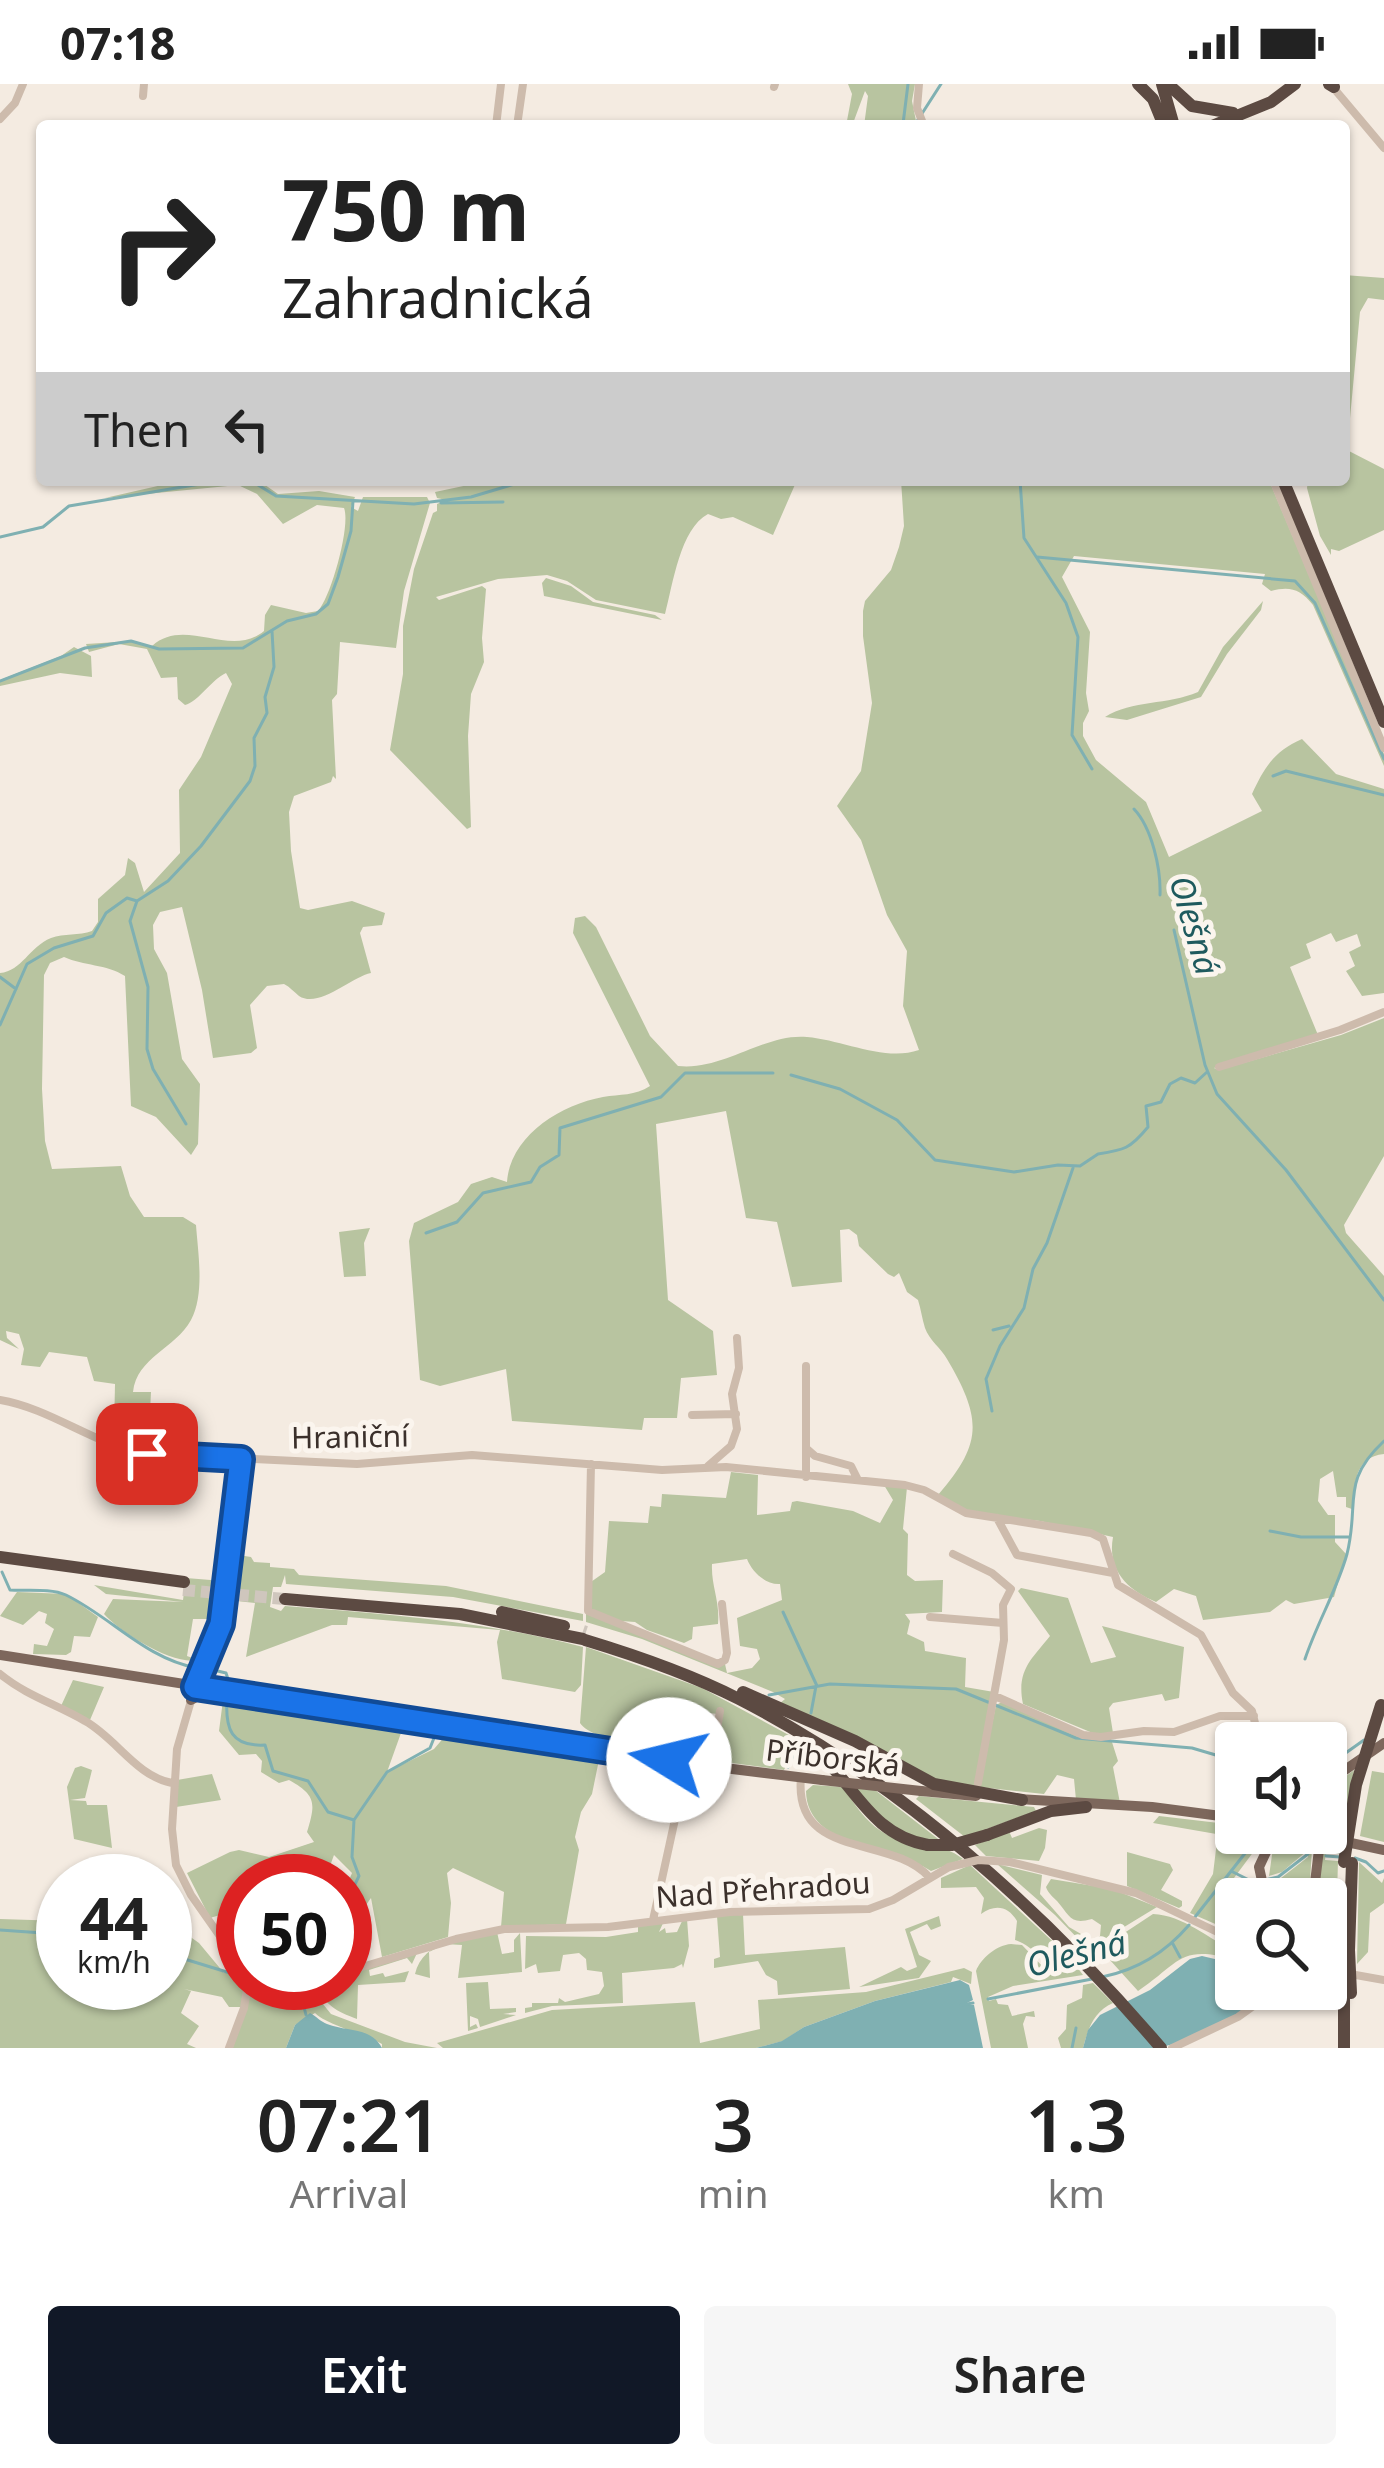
<!DOCTYPE html>
<meta charset="utf-8">
<style>
:root{--surface:#fff;--page:#f6f6f6;--text:#222;--muted:#767676;--accent:#111827}
body{margin:0;font-family:"Noto Sans",sans-serif;background:var(--page);color:var(--text);height:100vh;display:flex;flex-direction:column;font-size:45px;white-space:nowrap}
*{box-sizing:border-box;margin:0}
p{font-size:39px;color:var(--muted)}
.icon{flex:none;width:66px;height:66px;fill:none;stroke:currentColor;stroke-width:2;stroke-linecap:round;stroke-linejoin:round}
.map{position:relative;height:1964px;overflow:hidden}
.drawer{display:flex;flex-direction:column;background:var(--surface);flex:1}
.drawer>*{flex:none}
.banner{position:absolute;left:36px;top:36px;width:1314px;height:366px;border-radius:12px;box-shadow:0 3px 9px #0004;background:#fff;color:var(--text);overflow:hidden}
.fabs{position:absolute;left:1215px;top:1638px;display:grid;gap:24px}
.fabs a{display:grid;place-items:center;width:132px;height:132px;border-radius:12px;background:var(--surface);box-shadow:0 3px 9px #0004;font-size:60px}
.speed{position:absolute;left:36px;top:1770px;display:flex;gap:24px;font-size:60px;font-weight:700;text-align:center}
.speed>*{display:grid;place-content:center;width:156px;height:156px;border-radius:50%;background:var(--surface);box-shadow:0 3px 9px #0004;line-height:1}
.speed small{font-size:30px;font-weight:400}
.speed .limit{border:18px solid #d22;background:#fff;color:#111}
.pin{position:absolute;display:grid;place-items:center;width:102px;height:102px;color:#fff;margin:-51px;border-radius:24px;box-shadow:0 6px 18px #0006}
.me{position:absolute;width:132px;margin:-66px;rotate:279deg;stroke-linejoin:round;filter:drop-shadow(0 0 9px #0008)}
.turn{display:flex;align-items:center;gap:42px;height:252px;padding:0 48px;font-size:54px}
.turn .icon{width:156px;height:156px;stroke-width:2.5}
.turn b{display:block;font-size:84px;line-height:102px}
.then{display:flex;align-items:center;height:114px;padding:0 48px;background:#0003;gap:24px;font-size:45px}
.eta{display:flex;justify-content:space-evenly;align-items:center;height:204px;text-align:center}
.eta b{font-size:72px;font-weight:600;line-height:84px}
.cta{display:flex;gap:24px;margin-top:auto;padding:24px 48px}
.cta a{flex:1;height:138px;border-radius:12px;background:var(--accent);color:#fff;font-size:48px;font-weight:600;line-height:138px;text-align:center}
.cta a+a{background:var(--page);color:var(--text)}
.status{display:flex;justify-content:space-between;align-items:center;height:84px;padding:0 60px;background:var(--surface);direction:ltr}
.status svg{height:33px;fill:currentColor}
.map>svg:first-child{display:block}
.green{fill:#b8c4a0}
.water{fill:#7fb0b2}
.lines{fill:none;stroke-linecap:round;stroke-linejoin:round}
.stream{stroke:#7fb0b2;stroke-width:3}
.highway-tunnel{stroke:#cfc6bd;stroke-width:12;stroke-dasharray:12 6;stroke-linecap:butt}
.minor{stroke:#cdbbac;stroke-width:8}
.major{stroke:#7d675c;stroke-width:10}
.highway{stroke:#5c4a42;stroke-width:12}
.minor-bridge{stroke:#cdbbac;stroke-width:8}
.major-bridge{stroke:#7d675c;stroke-width:10}
.highway-bridge{stroke:#5c4a42;stroke-width:12}
.route-casing{stroke:#114b97;stroke-width:30}
.route{stroke:#1a73e8;stroke-width:21}
.labels{text-anchor:middle;dominant-baseline:central;stroke-width:10;stroke-linejoin:round;paint-order:stroke}
.street-label{font-size:30px;fill:#3b302b;stroke:#fbf5ee}
.water-label{font-size:33px;font-style:italic;fill:#1f5a5e;stroke:#fbf5ee}
</style>
<div class="status"><b>07:18</b><svg viewBox="0 0 49 12"><path d="M0 12V9h3v3zM5 12V6h3v6zM10 12V3h3v9zM15 12V0h3v12zM26 1h20v11H26zM47 4h2v5h-2z"/></svg></div>
<div class="map">
<svg width="1384" height="1964" viewBox="0 0 1384 1964">
<rect width="100%" height="100%" fill="#f4ebe1"/>
<path class="green" d="M848 0H915L912 17 917 42H864L868 12 865 7 852 42H846L852 10Z
M1344 191 1384 194V216L1368 214 1360 228 1347 366 1384 385V446L1339 467 1331 465V471L1320 452 1307 404 1308 396H1344Z
M184 396H258L278 410 319 407 355 413 351 423 358 427 363 413H427L430 419 404 507 396 564 340 558 337 610 332 616 336 695 333 692 331 698 294 712 289 728 291 767 300 824 308 826 352 817 385 829 382 841 363 843 360 849 371 889C351 893 319 925 299 912 294 908 290 903 284 900L267 902 250 921 257 964 251 969 213 974 202 906 182 823 160 828 153 841 154 865 167 889 182 975 200 1000 198 1060 191 1071 156 1033 131 1022 125 892C106 880 84 882 64 873L50 879 44 891 42 1005 45 1057 52 1085 121 1082 130 1112 144 1133H183L196 1141C198 1169 205 1210 191 1236 175 1265 137 1273 133 1308H151L148 1367 132 1364V1349L114 1348 115 1300 94 1297 87 1273 49 1268 40 1283 21 1281 24 1265 19 1250 6 1247 7 1254 19 1265 0 1256V889C22 887 29 863 51 854 64 849 79 852 92 847L98 838V815L125 791 128 774 135 779 144 808 180 769 179 706 201 673 232 600 226 589C211 596 198 618 185 621L178 615 177 593 161 594 147 565 119 560 89 568 86 560 132 557 152 562C185 532 230 575 264 547L265 531 271 521 306 529 318 527C331 513 351 441 344 424L317 421 283 440 257 410 238 401 105 414Z
M492 396H797L773 451 733 433 721 435 708 430C680 445 673 500 665 530L596 516 567 497 547 491 498 495 436 513 439 516 482 502 486 505 482 554 484 578 471 610 468 652 471 743 467 745 390 666 403 590V542L414 485 433 429 437 427V420L446 416 437 414 435 408Z
M901 396H1269L1384 670V682L1313 521C1300 505 1290 502 1271 507L1262 500 1265 490 1074 472 1062 493 1090 548 1086 609 1089 627 1083 639V652L1096 676 1146 718 1169 773 1262 727 1252 710C1264 684 1274 667 1302 655L1336 690 1384 705V909L1362 912 1346 887 1355 882 1349 868 1361 862 1357 850 1336 858 1331 849 1306 860 1311 874 1290 883 1318 951 1214 984 1219 986 1341 951 1384 934V1072L1344 1141 1346 1149 1384 1192V1370C1354 1373 1355 1400 1352 1425L1346 1423V1413H1337L1333 1387 1320 1395 1318 1417 1328 1431H1335V1458L1346 1470 1334 1513 1294 1520 1286 1516 1270 1528 1203 1536 1196 1512 1174 1505 1156 1518C1127 1506 1107 1486 1113 1453L1040 1437 970 1429 938 1411C982 1360 983 1336 947 1275 941 1264 929 1256 925 1244 922 1235 921 1225 918 1216L907 1208 899 1189 894 1193 888 1190 859 1162 857 1151 849 1145 840 1146 842 1198 792 1203 777 1138 746 1134 726 1027 656 1040 668 1216 713 1247 717 1291 681 1294 677 1334H644L642 1346 512 1337 506 1285 440 1302 420 1296 409 1157 414 1139 458 1118 471 1100 492 1093 507 1098C510 1053 559 1021 603 1013 620 1010 635 1012 650 1002L573 849 575 834 585 832 596 843 650 952 678 982C724 987 764 949 807 953 843 956 885 978 919 966L903 922 907 867 887 831 861 756 837 722 861 687 872 619 863 552V527L865 517 891 486 899 463 904 442Z
M546 494 571 502 593 518 655 531 662 536 544 512 542 499Z
M1263 517 1261 526 1227 570 1201 613 1127 636 1105 633C1132 616 1168 621 1198 608L1223 563Z
M74 563 91 572 92 593 60 589 0 602V596L61 572Z
M370 1144 364 1159 366 1192 344 1193 339 1148Z
M731 1388 758 1391 757 1431 790 1427 792 1418 797 1417 853 1427 880 1439 893 1416 884 1401 907 1403 903 1445 908 1450 907 1491 915 1497 943 1496 942 1528 905 1530 910 1537 907 1550 924 1558 925 1567 966 1574 965 1603 994 1608 975 1706 945 1700 779 1620 785 1615 773 1608 642 1555 586 1538V1527L725 1580 727 1589 752 1584 760 1575 757 1565 740 1562 737 1534 782 1516 780 1500C766 1501 752 1488 747 1475L712 1480C711 1502 720 1516 718 1540L693 1543 692 1555 684 1559 647 1546 635 1538 621 1537 590 1525 588 1500 605 1488 609 1437 648 1439 650 1422 661 1423 662 1410 726 1414Z
M232 1470 251 1473 254 1478 270 1479V1483L294 1485 299 1491 446 1502 583 1530V1537L453 1513 286 1500 285 1491 281 1503H273L270 1523 281 1527 285 1522C386 1530 485 1537 583 1563L581 1601 575 1608 502 1595 497 1558 500 1546 348 1533 347 1541H332L246 1573 255 1519 228 1516Z
M186 1494 223 1497 221 1515H213L209 1535H193L187 1572 198 1576C173 1582 120 1548 104 1530L113 1515 183 1518 106 1510 94 1501 183 1516Z
M1021 1504 1068 1514 1091 1579 1116 1573 1102 1542 1184 1563 1179 1614 1165 1617 1162 1610 1113 1619 1109 1624 1113 1649 1095 1650 1023 1620C1016 1586 1032 1575 1050 1552L1018 1507Z
M17 1508 66 1510 98 1533 90 1553 74 1552 71 1568 66 1571 33 1570 34 1560 47 1562 54 1545 45 1539 47 1530 39 1527 23 1541 0 1532Z
M586 1563 702 1604 798 1656 784 1686 717 1677V1630L696 1627 694 1659 688 1669C664 1669 593 1658 580 1639Z
M73 1596 104 1603 90 1636 61 1622Z
M223 1616 398 1642 401 1649 387 1688 434 1665 446 1651 508 1660 505 1655 600 1671 592 1710 581 1728 575 1753 579 1766 566 1840 501 1843 504 1808 453 1784 447 1789 451 1819 448 1853 382 1873 371 1814 353 1839 361 1881 345 1886V1806L352 1789 334 1771 327 1790 316 1792 314 1797H243V1802L239 1803 243 1824 210 1834 187 1789 230 1768 239 1766 269 1773 314 1758 307 1748C316 1719 316 1711 289 1696L279 1699 261 1688 262 1677 256 1670 239 1671 219 1647Z
M1002 1618 1074 1650 1111 1655 1118 1677 1113 1683 1120 1719 1076 1716 1074 1695 1057 1691 1044 1710 979 1703 996 1621Z
M81 1682 92 1686 85 1714 70 1716 86 1717 87 1721H107L112 1764 74 1755 67 1703 75 1684Z
M1354 1686 1343 1747 1326 1740 1333 1702Z
M1372 1687 1384 1689V1758L1360 1752Z
M212 1690 221 1716 176 1723 177 1696Z
M813 1701 843 1703C855 1721 868 1742 890 1752 914 1764 941 1757 963 1775L931 1787C894 1762 807 1765 806 1707Z
M851 1704 875 1706 942 1758 898 1749Z
M919 1712 1034 1723 1036 1727 965 1753 916 1715Z
M1159 1732 1236 1741V1749H1251L1260 1759 1234 1794 1246 1801 1251 1815H1236V1849L1190 1829 1213 1790 1217 1757 1222 1751 1153 1739Z
M1039 1744 1047 1746 1045 1764 1039 1777 986 1772 975 1761 1009 1747 1012 1754Z
M1280 1749 1300 1752 1311 1761 1301 1764H1312L1310 1799H1291L1310 1803 1308 1815H1272L1268 1797 1281 1794 1308 1773 1307 1767 1282 1788 1269 1792 1273 1764 1299 1765 1274 1762Z
M1330 1760 1340 1761 1339 1770 1326 1769 1325 1776 1338 1777 1335 1881 1326 1874V1815H1316L1323 1766Z
M1127 1768 1170 1780 1173 1786 1161 1806 1182 1817V1822L1179 1824 1127 1802Z
M1359 1778 1382 1799 1384 1794V1819L1370 1829 1368 1868 1357 1880Z
M997 1780 1042 1791 1040 1810 1069 1843 1093 1857 1100 1852 1101 1841 1092 1835C1070 1841 1070 1832 1057 1817 1053 1813 1048 1809 1046 1803L1051 1795 1112 1805 1157 1823 1088 1865 1055 1831Z
M970 1781 1074 1877C1045 1891 1040 1864 1015 1856L1017 1837C1008 1822 995 1820 981 1830L984 1814 976 1803 941 1804V1794Z
M743 1830 745 1871 845 1863 850 1905 778 1911 777 1897 766 1891 758 1877 714 1884V1875L720 1873 717 1832Z
M1153 1830C1183 1831 1209 1855 1236 1868V1876C1179 1860 1181 1878 1138 1907L1100 1865Z
M939 1832 941 1842 931 1846 927 1840 910 1848 919 1871 931 1877 919 1894 859 1903 901 1883 907 1887 917 1883 905 1845Z
M0 1835 63 1837V1899L97 1903 99 1899H165V1835L199 1859 224 1889 243 1888V1899H246L242 1923H229L222 1913 184 1905 191 1907 181 1929 199 1942 187 1960 196 1964H0Z
M683 1835H687L689 1862 683 1884 682 1880 674 1884 622 1889 623 1919 552 1922 525 1929V1924L532 1923V1919H558L559 1914 565 1918 599 1910 604 1902 602 1888 587 1886 586 1875 579 1869 563 1871 560 1887 538 1889 536 1880 525 1885 526 1852 606 1853 638 1848V1840L664 1837 659 1848 665 1844 666 1849 677 1848Z
M497 1848 502 1870 514 1868V1856L520 1849 522 1888 458 1894 462 1861 445 1860 429 1868 430 1894 415 1890C423 1856 466 1851 497 1848Z
M1011 1860 1022 1861 1046 1886 1077 1883 1083 1891 1013 1902 988 1913 989 1917 996 1915 998 1920 1008 1921 1012 1932 1034 1927 1035 1933 1026 1932 1023 1940 1028 1964H991L976 1887C981 1874 997 1861 1011 1860Z
M417 1869 412 1880 407 1874 369 1886 370 1892 383 1889 385 1893 409 1887 405 1898 358 1901 357 1935C336 1927 325 1922 317 1900L345 1899V1891Z
M964 1884 972 1888 971 1900 953 1893 951 1898 875 1917 804 1943 783 1957 756 1964H443L437 1959 552 1926 695 1918 700 1959 760 1945 758 1916 866 1908Z
M488 1898 490 1925 516 1924V1928L503 1930 516 1931 480 1943 478 1935 470 1932V1943L476 1940 478 1944 468 1947 466 1899Z
M251 1899H306L331 1930 405 1958 437 1964H382V1960C364 1950 325 1940 315 1929L295 1941 286 1964H232Z
M1093 1899 1113 1919C1094 1927 1088 1945 1083 1964H1061L1058 1954 1066 1945 1067 1921 1082 1914 1083 1901Z"/>
<path class="water" d="M1202 1872 1236 1880V1905H1273C1239 1930 1195 1960 1152 1964 1129 1964 1106 1964 1083 1964L1088 1946 1100 1931 1150 1906 1190 1875Z
M960 1896 969 1901 973 1916 963 1921H974L983 1964H756L782 1957 804 1943 875 1917Z
M310 1929C316 1932 321 1938 327 1940 348 1948 371 1943 382 1964H286L295 1941Z"/>
<g class="lines">
<path class="stream" d="M903 40 908 0
M914 42 941 0
M250 396 276 412 414 420 471 413 528 396
M1020 396 1024 454 1066 519 1078 553 1072 651 1092 685
M441 419 503 418
M0 453 43 443 69 422 224 396
M1037 473 1295 497 1315 519 1384 675
M0 597 85 564 131 557 159 565 243 564 287 537 316 530 328 520 338 493 351 447 353 417
M1273 692 1286 687 1384 711
M1134 725C1152 744 1161 785 1160 811
M137 817 130 837 148 903 147 965 153 985 186 1040
M1174 846 1205 981 1217 1010 1286 1086 1384 1216
M0 893 16 905
M0 941 27 880 54 864 93 852 106 829 127 814 137 817 168 797 201 762 250 697 255 682 254 654 267 629 265 613 274 583 272 547
M791 991 840 1005 897 1036 935 1076 1014 1088 1058 1081 1080 1082 1098 1070C1124 1066 1130 1065 1148 1043L1146 1022 1161 1018 1170 1000 1181 994 1195 999 1207 988
M426 1149 457 1138 483 1109 531 1098 540 1083 559 1071 560 1044 661 1013 685 989H773
M993 1246 1009 1242
M992 1327 986 1295 1000 1262 1024 1224 1033 1185 1047 1159 1073 1084
M1270 1447 1301 1453H1350
M2 1488 10 1506C27 1507 51 1504 66 1511 111 1533 146 1575 197 1584
M783 1528 817 1602
M1305 1575C1317 1539 1337 1506 1347 1470 1360 1418 1340 1398 1384 1357
M209 1585 226 1589 229 1598
M769 1611 830 1600 956 1605 1076 1654 1192 1664 1236 1677
M227 1614C225 1645 231 1663 265 1661L273 1687 308 1697 328 1728 354 1736 352 1773 359 1792 345 1821
M811 1629 816 1602
M788 1683 799 1659
M1326 1683 1364 1656
M354 1736 387 1688 430 1664 436 1649
M1326 1772 1340 1773
M1355 1774 1366 1778 1378 1789 1384 1787
M1233 1788 1253 1798
M1265 1796 1278 1793 1308 1770
M1249 1800 1254 1815
M1195 1833 1261 1749
M0 1846 57 1850 63 1847
M1173 1860 1180 1873
M165 1869 243 1893
M1102 1893C1137 1886 1166 1868 1189 1841
M286 1899 301 1911 306 1931
M988 1915 1092 1895
M961 1921 973 1919
M1072 1964 1076 1944"/>
<path class="highway-tunnel" d="M183 1506 285 1515
M583 1547 586 1548"/>
<path class="minor" d="M919 0 917 24 924 42
M1331 1 1384 64
M774 3 775 0
M143 12 144 0
M0 35 15 19 23 0
M496 42 501 0
M517 42 523 0
M1273 396 1384 664
M1219 983 1340 946 1384 928
M806 1282V1393
M0 1316C53 1325 95 1362 148 1370L357 1380 472 1371 662 1386 726 1383 905 1401 924 1406 966 1429 1091 1449 1103 1455 1118 1501 1201 1551 1233 1609 1252 1627 1260 1659
M692 1331 736 1330
M807 1365 815 1372 851 1382 858 1396
M241 1375 221 1541 195 1603 177 1665 172 1745 176 1781 191 1811 243 1885
M591 1380 588 1527 718 1580 725 1576 727 1569 722 1520
M708 1382 731 1362 737 1345 732 1310 739 1284 737 1254
M997 1434 1017 1471 1113 1489
M953 1470 992 1489 1011 1505 1003 1521 1004 1556 978 1699
M930 1533 1003 1539
M0 1590C27 1612 56 1620 85 1637 116 1654 136 1692 172 1699
M995 1612 1083 1651 1101 1653 1144 1647 1174 1648 1220 1632H1254
M711 1682 720 1627
M801 1693C793 1777 891 1750 929 1793
M1230 1734 1236 1712
M1010 1778 1136 1809 1236 1857
M653 1836 679 1717
M1326 1880 1339 1888 1384 1896
M345 1888 456 1855 504 1845 608 1843 730 1828 869 1825 893 1816 949 1783
M229 1964 244 1924 248 1899
M1172 1964 1238 1933 1277 1905"/>
<path class="major" d="M0 1571 700 1681 822 1696
M191 1616 209 1606
M1326 1699 1384 1659
M921 1707 976 1712
M1018 1715 1152 1723 1236 1734
M1305 1749 1384 1766
M1266 1815 1259 1783 1275 1749
M1313 1815 1321 1749"/>
<path class="highway" d="M1138 0 1153 15 1164 42
M1162 0 1174 42
M1168 0 1192 22 1233 29
M1329 0 1334 3
M1212 42 1271 18 1295 0
M1283 396 1384 638
M0 1473 184 1498
M285 1515 460 1530 583 1555
M502 1528 564 1542
M585 1556C638 1572 690 1590 739 1615 901 1698 1044 1827 1161 1964
M743 1608 855 1657 934 1700 1022 1716
M818 1668C856 1704 872 1751 928 1761
M987 1751 1051 1727 1086 1723
M1349 1866 1352 1779
M1344 1908V1964"/>
<path class="minor-bridge" d="M949 1783 978 1776 1010 1778"/>
<path class="major-bridge" d="M822 1696 921 1707"/>
<path class="highway-bridge" d="M928 1761H952L987 1751
M1344 1778 1356 1701 1381 1621
M1349 1866 1351 1909"/>
</g>
<g class="lines">
<g class="route-casing">
<path id="route" d="M147 1370 241 1375 221 1540 195 1603 669 1676"/>
</g>
<use href="#route" class="route"/>
</g>
<g class="labels">
<g class="street-label">
<text transform="translate(350 1352) rotate(-1)">Hraniční</text>
<text transform="translate(833 1673) rotate(7)">Příborská</text>
<text transform="translate(763 1805) rotate(-4)">Nad Přehradou</text>
</g>
<g class="water-label">
<text transform="translate(1195 841) rotate(74)">Olešná</text>
<text transform="translate(1076 1869) rotate(-14)">Olešná</text>
</g>
</g>
</svg>
<div class="fabs">
<a><svg class="icon" aria-label="sound" viewBox="0 0 24 24"><path d="M4 9h4l5-4v14l-5-4H4zM17 9q2 3 0 6"/></svg></a>
<a><svg class="icon" aria-label="search" viewBox="0 0 24 24"><circle cx="10" cy="10" r="6"/><path d="M15 15l6 6"/></svg></a>
</div>
<div class="speed"><div>44<small>km/h</small></div><div class="limit">50</div></div>
<div class="pin" style="left:147px;top:1370px;background:#d93025"><svg class="icon" aria-label="arrive" viewBox="0 0 24 24"><path d="M6 21V4h12l-3 4 3 4H6"/></svg></div>
<svg class="me" style="left:669px;top:1676px" viewBox="-20 -20 40 40"><circle r="19" fill="#fff"/><path d="M0-13L10 11 0 6-10 11z" fill="#1a73e8"/></svg>
<div class="banner">
<div class="turn"><svg class="icon" aria-label="right" viewBox="0 0 24 24"><path d="M7 20v-9h11M14 6l5 5-5 5"/></svg><div><b>750 m</b>Zahradnická</div></div>
<div class="then">Then<svg class="icon" aria-label="left" viewBox="0 0 24 24"><path d="M17 20v-9H6M10 6l-5 5 5 5"/></svg></div>
</div>
</div>
<section class="drawer">
<div class="eta">
<div><b>07:21</b><p>Arrival</p></div>
<div><b>3</b><p>min</p></div>
<div><b>1.3</b><p>km</p></div>
</div>
<div class="cta"><a>Exit</a><a>Share</a></div>
</section>
